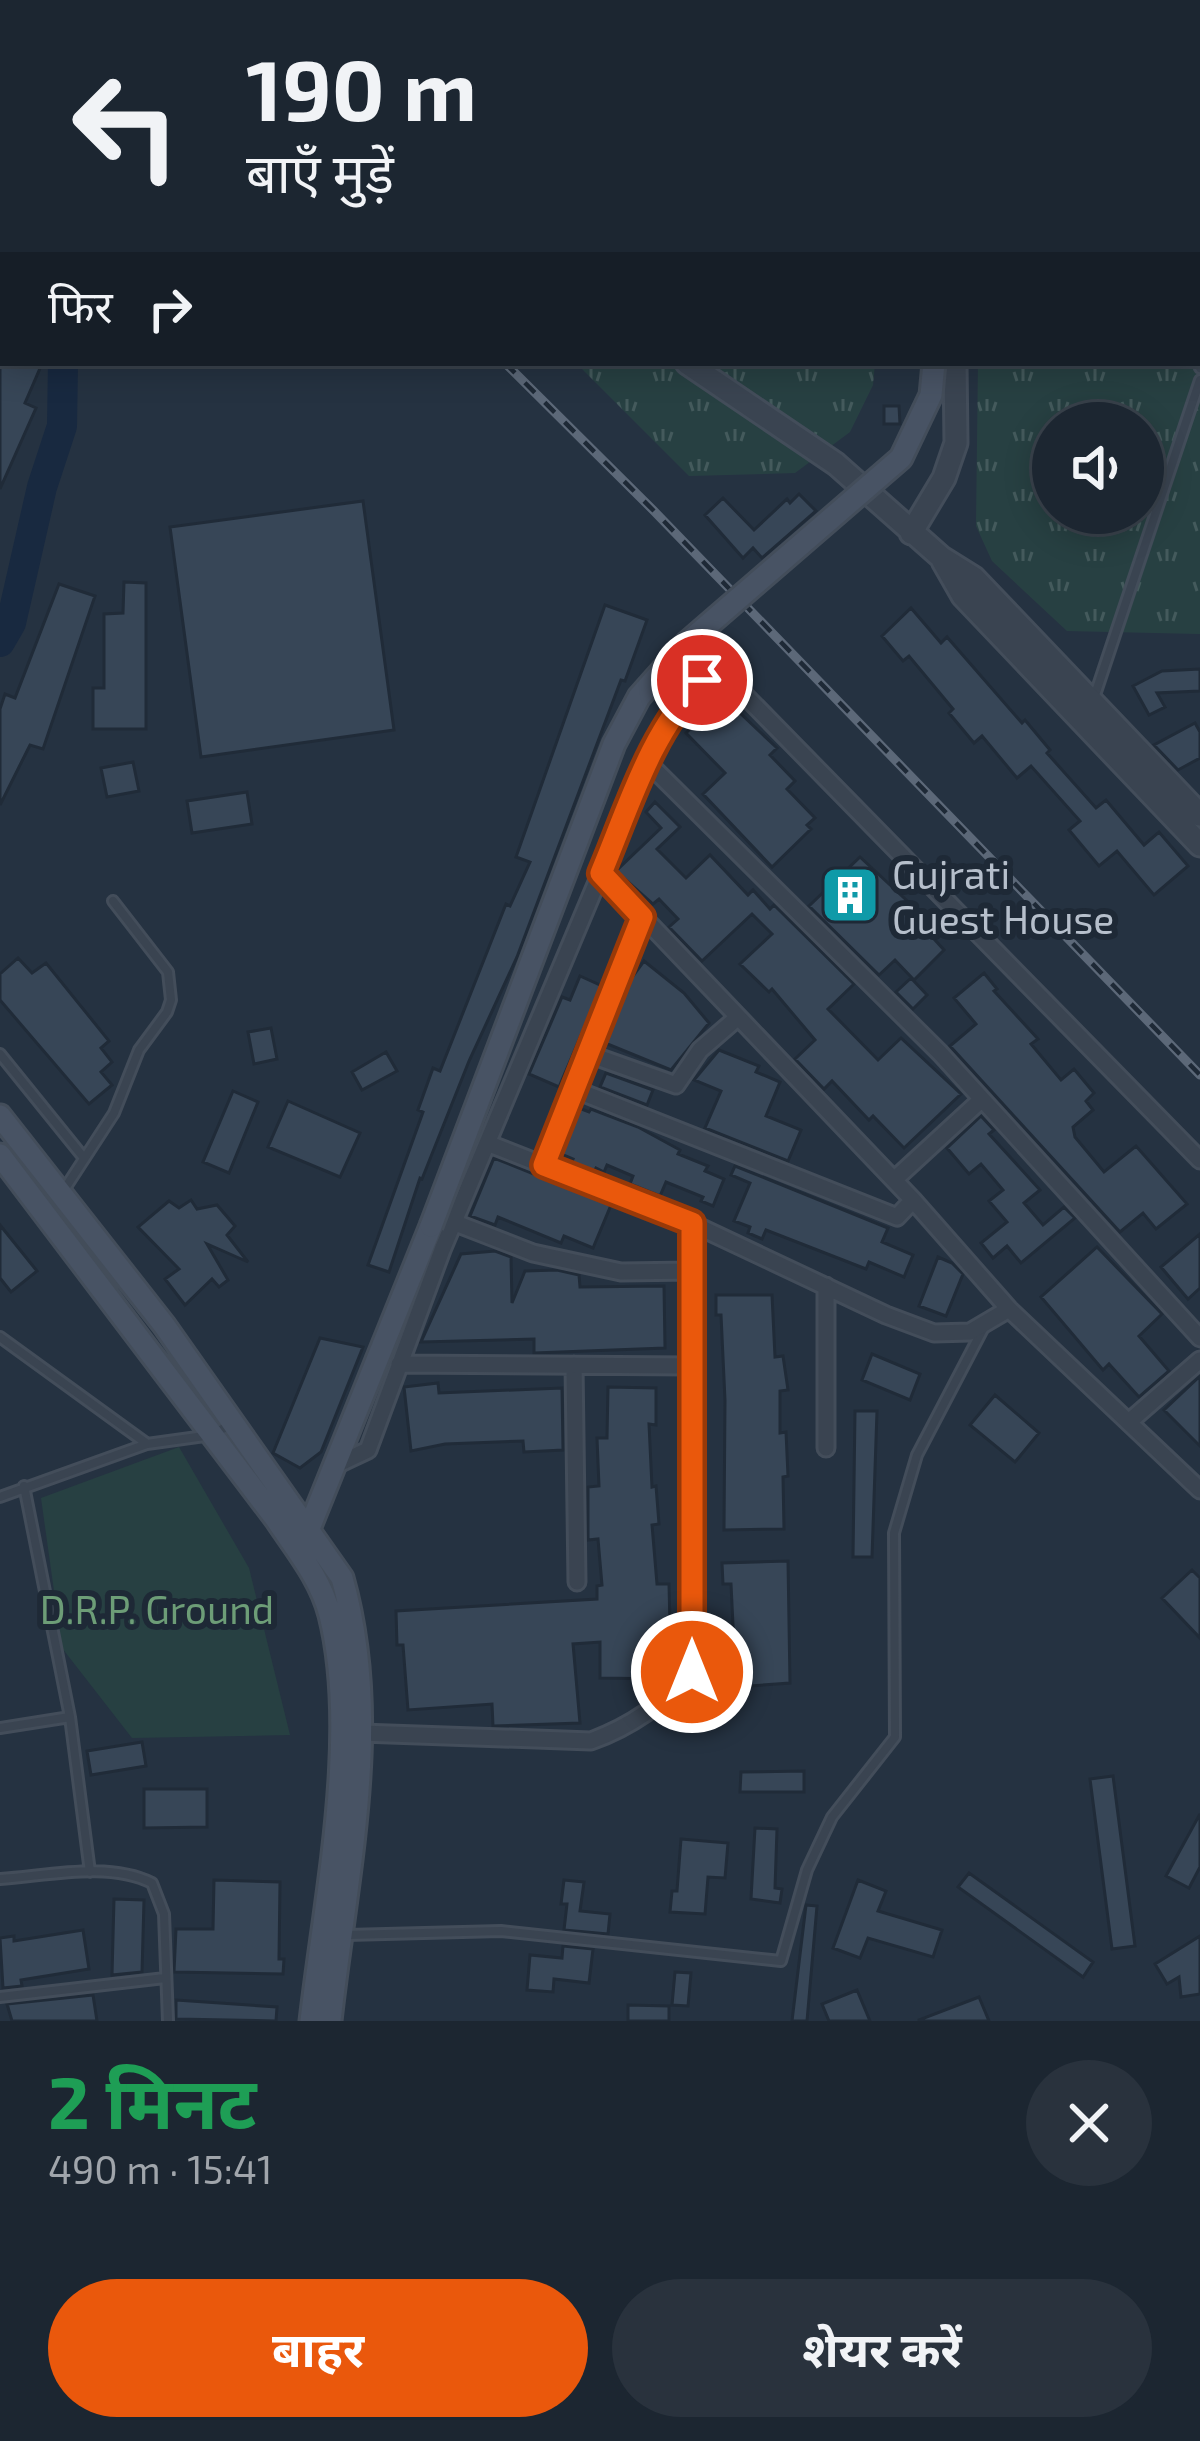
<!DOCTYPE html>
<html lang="hi">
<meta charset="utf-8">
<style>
:root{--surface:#1c2631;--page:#29323d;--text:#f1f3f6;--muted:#a0a5ab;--line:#3a434d;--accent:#ea580c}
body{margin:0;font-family:"Exo 2","Noto Sans Devanagari",sans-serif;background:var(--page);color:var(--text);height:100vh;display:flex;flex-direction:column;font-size:45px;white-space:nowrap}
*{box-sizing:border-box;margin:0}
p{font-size:39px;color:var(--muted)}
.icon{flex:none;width:66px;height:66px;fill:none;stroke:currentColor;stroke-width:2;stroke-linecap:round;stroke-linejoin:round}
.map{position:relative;height:2021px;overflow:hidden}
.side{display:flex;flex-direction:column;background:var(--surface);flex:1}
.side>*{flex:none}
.top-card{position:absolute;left:0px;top:0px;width:1200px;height:366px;box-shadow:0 6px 30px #0003,0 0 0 3px var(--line);background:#1c2631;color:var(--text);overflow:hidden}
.fabs{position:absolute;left:1032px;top:402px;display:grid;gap:24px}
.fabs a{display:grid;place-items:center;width:132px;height:132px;border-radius:50%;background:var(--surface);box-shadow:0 6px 30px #0003,0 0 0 3px var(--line);font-size:60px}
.pin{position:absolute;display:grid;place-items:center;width:102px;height:102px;color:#fff;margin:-51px;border:6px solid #fff;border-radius:50%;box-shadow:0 3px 12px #0007}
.me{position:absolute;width:132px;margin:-66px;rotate:0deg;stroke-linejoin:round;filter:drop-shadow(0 0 9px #0008)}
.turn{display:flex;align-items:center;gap:42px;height:252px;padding:0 48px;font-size:54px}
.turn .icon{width:156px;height:156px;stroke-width:2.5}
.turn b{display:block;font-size:84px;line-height:102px}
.then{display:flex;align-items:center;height:114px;padding:0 48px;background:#0003;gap:24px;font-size:45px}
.round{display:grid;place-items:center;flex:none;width:126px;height:126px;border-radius:63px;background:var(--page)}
.overview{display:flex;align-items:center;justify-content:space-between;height:204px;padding:0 48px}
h1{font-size:72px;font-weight:700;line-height:90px;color:#1e9e55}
.button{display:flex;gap:24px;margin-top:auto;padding:24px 48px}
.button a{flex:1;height:138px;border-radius:72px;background:var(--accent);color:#fff;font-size:48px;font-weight:700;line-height:138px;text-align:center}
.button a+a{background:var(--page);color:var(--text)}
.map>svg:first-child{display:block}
.grass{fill:url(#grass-tufts);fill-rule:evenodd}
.park{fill:#274042}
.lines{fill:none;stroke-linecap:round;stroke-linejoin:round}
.river{stroke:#182940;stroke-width:30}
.building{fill:#374657;stroke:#202b38;stroke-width:3}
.service-casing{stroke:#434d5a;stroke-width:14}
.minor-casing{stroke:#434d5a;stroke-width:21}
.tertiary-casing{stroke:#434d5a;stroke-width:27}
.secondary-casing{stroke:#434d5a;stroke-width:27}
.service{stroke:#3a4451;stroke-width:8}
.minor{stroke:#3a4451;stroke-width:15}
.tertiary{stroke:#3a4451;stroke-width:21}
.secondary{stroke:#485364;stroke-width:21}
.rail-casing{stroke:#5c6878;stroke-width:9}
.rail{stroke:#1e2936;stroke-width:4.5;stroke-dasharray:14;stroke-linecap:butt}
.secondary-bridge-casing{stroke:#434d5a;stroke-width:27;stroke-linecap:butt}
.secondary-bridge{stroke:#485364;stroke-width:21}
.route-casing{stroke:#983908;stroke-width:30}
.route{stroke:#ea580c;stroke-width:21}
.labels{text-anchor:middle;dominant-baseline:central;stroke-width:12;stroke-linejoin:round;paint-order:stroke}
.poi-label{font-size:39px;fill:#b6bfcb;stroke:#1e2936;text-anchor:start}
.park-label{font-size:39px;fill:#6d9d77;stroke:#1e2936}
</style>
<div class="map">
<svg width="1200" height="2021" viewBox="0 0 1200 2021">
<defs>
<pattern id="grass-tufts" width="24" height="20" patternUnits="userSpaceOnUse" patternTransform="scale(3)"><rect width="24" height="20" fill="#274042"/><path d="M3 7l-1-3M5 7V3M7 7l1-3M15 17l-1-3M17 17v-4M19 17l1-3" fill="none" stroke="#445a5c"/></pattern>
</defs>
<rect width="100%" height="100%" fill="#253241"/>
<path class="grass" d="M339 0H885V3H335Z
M982 0H1200V634L1067 631 992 561 976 526 978 363H1197V3ZM1053 423H1143V513H1053Z
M576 363H875L873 385 850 432 795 473 689 476Z"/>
<path class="park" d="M179 1447 249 1568 290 1735 132 1738 62 1648 41 1498Z"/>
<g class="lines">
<path class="river" d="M192 3 195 0
M0 642 11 623 42 487 62 426 63 363"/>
</g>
<path class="building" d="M0 363 41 366 25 403 36 408 0 489Z
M884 406H899L900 424H884Z
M799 494 816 511 762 558 753 548 743 558 705 515 723 498 754 530 787 499 790 503Z
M363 501 394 730 201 757 170 527Z
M124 582 146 583V729H93V688H104V614L123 613Z
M59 584 95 596 43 749 30 745 0 805V709L5 694 15 698Z
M605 605 647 620 625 681 621 680 517 957 469 1061 422 1179 420 1178 389 1272 368 1265 423 1112 418 1110 433 1068 440 1071 506 904 510 906 530 862 516 857Z
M911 608 941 643 947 637 1022 723 1025 720 1050 750 1047 753 1096 808 1106 800 1144 845 1159 832 1188 866 1154 895 1117 851 1099 866 1069 830 1080 821 1031 766 1017 778 982 736 974 743 949 713 953 709 909 656 903 661 882 636Z
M1200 669V691L1157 693 1165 707 1149 715 1133 686 1162 671Z
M723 697 777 748 770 755 795 781 787 789 815 818 807 825 811 829 772 867 703 794 725 773 686 733Z
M1195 723 1200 732V758L1178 770 1154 745Z
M133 762 139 791 107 797 101 768Z
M247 792 252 824 192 833 187 801Z
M655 802 680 827 657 849 686 878 710 855 748 895 753 890 770 909 774 905 854 984 828 1009 878 1060 901 1038 961 1094 904 1148 873 1116 869 1120 832 1081 824 1089 795 1059 815 1040 772 989 769 992 740 964 772 934 752 914 702 961 669 927 678 919 659 899 653 904 616 871 661 828 646 812Z
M860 857 932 924 926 930 944 950 914 980 895 960 879 975 809 906Z
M18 958 32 973 46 963 109 1041 101 1048 112 1062 101 1072 112 1085 89 1104 0 1000V974Z
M644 961 684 993 709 1023 671 1070 605 1043 630 980Z
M984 973 997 989 994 991 1038 1039 1031 1044 1061 1080 1074 1069 1094 1093 1086 1101 1093 1110 1073 1127 1075 1137 1104 1172 1136 1146 1187 1204 1156 1229 1143 1213 1120 1232 950 1046 976 1024 954 998Z
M580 976 602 986 559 1087 529 1074 562 997 570 1000Z
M911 978 927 995 913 1009 896 992Z
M271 1028 277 1059 254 1064 248 1032Z
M719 1050 759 1066 756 1072 780 1082 766 1116 801 1130 788 1161 705 1128 721 1091 694 1080Z
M386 1052 397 1071 362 1090 352 1072Z
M606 1073 653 1090 647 1105 600 1087Z
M233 1091 258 1102 229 1173 203 1162Z
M288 1101 360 1133 340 1177 268 1147Z
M579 1108 589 1112 591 1109 638 1127 680 1150 678 1154 708 1166 705 1171 724 1179 713 1206 701 1201 703 1197 666 1182 660 1196 630 1184 633 1176 607 1165 604 1172 596 1168 594 1172 571 1163 573 1159 561 1154Z
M981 1116 994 1130 989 1134 1040 1190 1024 1203 1043 1225 1064 1207 1075 1218 1021 1263 1007 1246 993 1258 981 1243 1007 1222 989 1201 1003 1190 981 1164 969 1174 947 1148Z
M494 1158 611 1205 593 1248 564 1236 561 1243 498 1217 495 1225 470 1216Z
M735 1166 888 1228 882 1242 913 1255 904 1277 869 1262 866 1269 766 1230 762 1239 748 1233 750 1227 734 1221 750 1183 731 1175Z
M191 1200 197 1209 217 1205 235 1226 227 1235 248 1262 207 1244 228 1280 219 1287 212 1279 185 1305 165 1279 179 1269 138 1227 169 1201 179 1208Z
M0 1225 37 1271 11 1292 0 1278Z
M1200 1234V1288L1188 1299 1161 1267Z
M1097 1247 1162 1314 1139 1336 1169 1371 1139 1397 1109 1364 1103 1370 1041 1297Z
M495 1251 511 1257 512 1303 525 1271 557 1270 579 1275 580 1287 664 1286 665 1348 534 1353V1339L421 1342 461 1254Z
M938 1257 952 1263 963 1274 946 1316 919 1306Z
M716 1295H772L775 1357 783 1356 788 1390 780 1391V1433L786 1432 788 1476 783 1477 784 1529 724 1530 725 1400 721 1315H716Z
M320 1338 363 1347 321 1452 300 1468 273 1453Z
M872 1354 920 1374 910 1400 862 1380Z
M1200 1376V1446L1164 1410Z
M438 1383 439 1393 562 1388 563 1450 524 1452 523 1441 445 1444 411 1451 404 1387Z
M608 1387 656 1388V1425L649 1424 652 1487 656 1486 659 1524 652 1525 657 1584H669L670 1627H665V1679L600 1678V1642L573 1644 580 1723 493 1726 492 1704 408 1710 403 1645H397L396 1611 597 1599V1586L602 1585 598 1539 588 1540V1487L599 1486 597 1438H607Z
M995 1395 1039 1433 1015 1462 970 1425Z
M855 1411H877L872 1557H853Z
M788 1561 790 1683 736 1687 731 1584H723L722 1563Z
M1192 1570 1200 1578V1638L1162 1598Z
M142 1742 146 1766 91 1775 87 1751Z
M804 1771V1792H740L741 1772Z
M1113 1776 1135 1946 1112 1949 1090 1779Z
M144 1789H207V1827L144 1828Z
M1200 1814V1867L1189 1888 1166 1876Z
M755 1828 777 1829 775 1888 782 1889 780 1903 751 1899Z
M681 1839 728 1843 725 1878 708 1877 705 1914 670 1912 672 1891H677Z
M969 1873 1093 1962 1083 1977 958 1887Z
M214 1880 280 1882 279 1959H284L283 1974 174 1972 176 1929H213Z
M564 1880 584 1882 580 1911 610 1914 608 1934 564 1930 567 1904H561Z
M858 1880 886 1891 878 1911 942 1930 933 1957 868 1938 860 1958 833 1948Z
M114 1899 144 1900 142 1972 112 1975Z
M806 1905 817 1906 807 2021H792Z
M83 1930 89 1969 21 1980 22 1986 3 1988 0 1938 14 1936V1941Z
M1200 1936V1994L1181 1997 1179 1977 1167 1984 1155 1964Z
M563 1946 593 1949 589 1983 554 1979 553 1992 527 1990 530 1955 562 1958Z
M675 1972 691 1973 688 2006 672 2005Z
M857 1990 870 2021H829L822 2004Z
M93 1995 97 2021H12L7 2004Z
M979 1997 989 2021H919V2020Z
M176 2000 277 2007 276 2021 176 2019Z
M628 2005 669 2006V2021H628Z"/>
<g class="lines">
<g class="service-casing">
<path id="service" d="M0 4V20
M1197 361 1200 368
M1094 698 1200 380
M0 1054 84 1158
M62 1193 114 1113 139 1050 167 1012 171 1000 168 972 113 901
M0 1337 146 1443
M24 1486 70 1717 90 1872
M0 1497 147 1444 212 1435 231 1424
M0 1728 70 1717
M0 1879C47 1876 108 1861 152 1883L164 1914 168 2021
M347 1935 501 1931 781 1961 807 1870 832 1817 895 1737 894 1533 917 1455 983 1329
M0 1997 165 1978"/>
</g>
<g class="minor-casing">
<path id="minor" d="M647 762 940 1053 1200 1338
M601 873 913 1200 1009 1309 1200 1490
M586 1053 676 1085 700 1050 737 1018
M571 1088 897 1217 913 1200
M487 1143 691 1223 886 1315 934 1333 970 1332 1009 1309
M544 1165 642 918
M894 1180 981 1100
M453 1222 533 1253 621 1272 691 1271
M826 1286V1448
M399 1364 691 1366
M574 1365 577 1582
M1130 1421 1200 1360
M334 1466 368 1450 442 1250 656 742C673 712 689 688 720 670L1200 1160
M361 1733 591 1741C632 1726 662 1704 691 1673V1223"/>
</g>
<g class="tertiary-casing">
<path id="tertiary" d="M264 0 268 3
M83 3 86 0
M957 3V0
M0 96 3 92
M687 363 836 464 942 558 974 578 1200 815
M911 533 944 478 956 443 955 363
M943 561 963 596 1200 845"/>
</g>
<g class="secondary-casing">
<path id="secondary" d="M939 3V0
M0 1116 164 1325 342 1578C383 1723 346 1875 330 2021
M0 1155 276 1519C296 1549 321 1579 330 1615 360 1735 325 1898 311 2021
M306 1536 431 1226"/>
</g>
<use href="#service" class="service"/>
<use href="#minor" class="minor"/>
<use href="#tertiary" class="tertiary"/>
<use href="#secondary" class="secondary"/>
<g class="rail-casing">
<path id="rail" d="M132 0 135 3
M157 0 160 3
M505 363 654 511 1200 1075"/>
</g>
<use href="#rail" class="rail"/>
<g class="secondary-bridge-casing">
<path id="secondary-bridge" d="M431 1226 614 744 639 697 687 643 901 458 931 395 934 363"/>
</g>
<use href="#secondary-bridge" class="secondary-bridge"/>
</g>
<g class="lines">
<g class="route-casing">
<path id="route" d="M692 1672V1223L544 1165 642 917 601 873C629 807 650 732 702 680"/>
</g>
<use href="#route" class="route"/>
</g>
<defs>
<g id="building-square" transform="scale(3)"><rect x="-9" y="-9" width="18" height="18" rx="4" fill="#0f9aa8" stroke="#1e2936"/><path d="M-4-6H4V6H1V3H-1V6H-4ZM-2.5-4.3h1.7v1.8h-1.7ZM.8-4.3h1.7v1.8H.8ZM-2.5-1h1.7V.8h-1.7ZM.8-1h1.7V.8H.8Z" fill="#fff"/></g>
</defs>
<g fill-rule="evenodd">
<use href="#building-square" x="850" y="895"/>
</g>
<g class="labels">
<g class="poi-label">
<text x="892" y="873">Gujrati<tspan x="892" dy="45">Guest House</tspan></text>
</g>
<g class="park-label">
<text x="157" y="1608">D.R.P. Ground</text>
</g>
</g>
</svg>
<div class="fabs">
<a><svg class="icon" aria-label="sound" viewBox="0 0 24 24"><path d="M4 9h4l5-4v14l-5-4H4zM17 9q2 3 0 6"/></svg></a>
</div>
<div class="pin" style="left:702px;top:680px;background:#d93025"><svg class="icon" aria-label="arrive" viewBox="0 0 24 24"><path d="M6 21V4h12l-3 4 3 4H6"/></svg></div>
<svg class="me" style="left:692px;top:1672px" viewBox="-20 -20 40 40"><circle r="17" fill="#ea580c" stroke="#fff" stroke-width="3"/><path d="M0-11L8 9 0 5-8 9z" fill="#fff"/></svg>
<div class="top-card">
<div class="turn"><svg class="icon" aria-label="left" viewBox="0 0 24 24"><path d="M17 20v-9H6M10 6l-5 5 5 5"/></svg><div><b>190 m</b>बाएँ मुड़ें</div></div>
<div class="then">फिर<svg class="icon" aria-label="right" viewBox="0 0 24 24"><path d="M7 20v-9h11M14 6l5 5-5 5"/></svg></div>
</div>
</div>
<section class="side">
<div class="overview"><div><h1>2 मिनट</h1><p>490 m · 15:41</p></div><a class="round"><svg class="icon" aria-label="close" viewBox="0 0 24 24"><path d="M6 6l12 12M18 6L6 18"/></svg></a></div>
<div class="button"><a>बाहर</a><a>शेयर करें</a></div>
</section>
